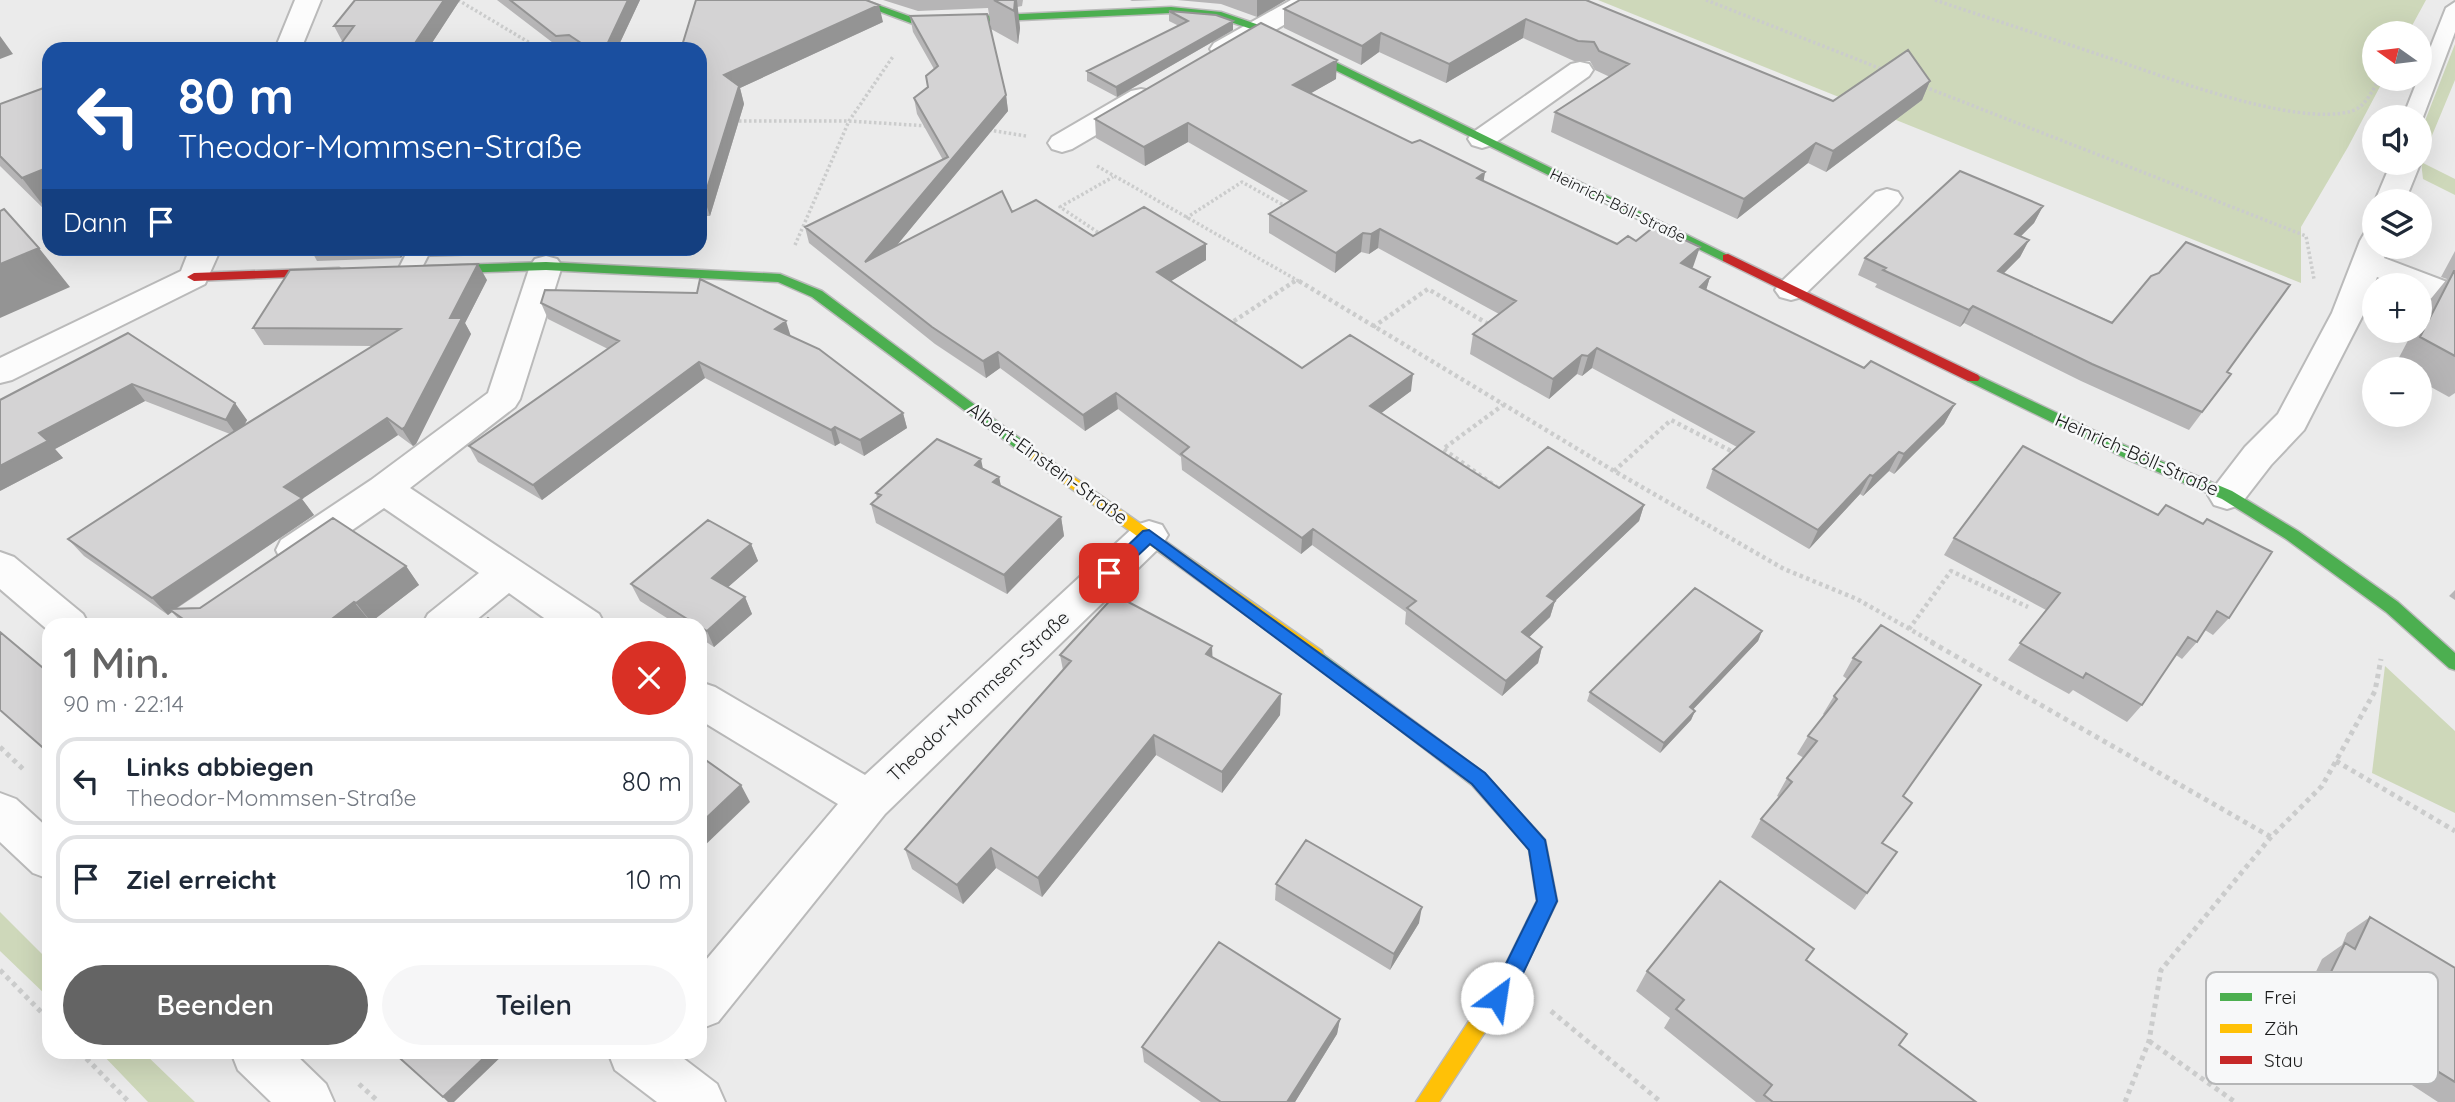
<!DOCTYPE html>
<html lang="de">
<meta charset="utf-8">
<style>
:root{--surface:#fff;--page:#f6f6f7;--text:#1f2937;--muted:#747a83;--line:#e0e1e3;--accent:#646464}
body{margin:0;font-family:Quicksand,sans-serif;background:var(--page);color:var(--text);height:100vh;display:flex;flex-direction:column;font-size:26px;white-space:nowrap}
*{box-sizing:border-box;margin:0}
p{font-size:23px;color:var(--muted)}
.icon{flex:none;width:38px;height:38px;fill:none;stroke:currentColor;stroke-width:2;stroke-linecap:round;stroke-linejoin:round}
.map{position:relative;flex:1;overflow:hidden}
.panel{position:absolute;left:42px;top:618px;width:665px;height:441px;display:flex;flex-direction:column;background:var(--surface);border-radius:21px;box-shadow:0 7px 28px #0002}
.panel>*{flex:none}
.top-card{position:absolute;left:42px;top:42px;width:665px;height:214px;border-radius:21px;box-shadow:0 7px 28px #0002;background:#1a4fa0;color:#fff;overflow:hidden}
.needle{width:46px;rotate:284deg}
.controls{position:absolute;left:2362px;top:21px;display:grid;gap:14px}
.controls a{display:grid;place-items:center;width:70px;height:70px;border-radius:50%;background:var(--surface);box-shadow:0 7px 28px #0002;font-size:35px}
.pin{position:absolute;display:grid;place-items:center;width:60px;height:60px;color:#fff;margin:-30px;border-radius:14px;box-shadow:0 4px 10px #0006}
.me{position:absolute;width:77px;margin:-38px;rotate:31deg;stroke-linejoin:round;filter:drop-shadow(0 0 5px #0008)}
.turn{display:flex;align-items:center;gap:24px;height:147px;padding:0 21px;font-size:32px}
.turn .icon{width:91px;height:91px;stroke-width:2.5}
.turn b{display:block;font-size:49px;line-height:60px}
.then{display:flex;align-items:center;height:66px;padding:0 21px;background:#0003;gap:14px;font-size:26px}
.round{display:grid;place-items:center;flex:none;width:74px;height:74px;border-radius:37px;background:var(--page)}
.summary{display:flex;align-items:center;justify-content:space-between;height:119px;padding:0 21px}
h1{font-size:42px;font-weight:600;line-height:52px;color:var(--accent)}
.cta{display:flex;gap:14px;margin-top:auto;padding:14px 21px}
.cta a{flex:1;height:80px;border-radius:42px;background:var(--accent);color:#fff;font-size:28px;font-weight:600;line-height:80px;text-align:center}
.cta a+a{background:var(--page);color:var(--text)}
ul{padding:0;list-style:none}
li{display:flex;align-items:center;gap:21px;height:88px;margin:0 14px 10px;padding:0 7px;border:4px solid var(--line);border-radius:21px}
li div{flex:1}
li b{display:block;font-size:26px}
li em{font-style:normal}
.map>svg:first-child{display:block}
.green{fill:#ced8ba}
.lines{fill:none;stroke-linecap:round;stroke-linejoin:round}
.lane-casing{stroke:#bababa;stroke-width:4}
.street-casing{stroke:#bababa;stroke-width:4}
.fast-casing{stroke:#bababa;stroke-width:3}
.slow-casing{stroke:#bababa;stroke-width:3}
.jam-casing{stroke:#bababa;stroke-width:3}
.path-far2{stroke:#cbcccc;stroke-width:3.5;stroke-dasharray:2.5 2.5;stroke-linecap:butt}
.path-far1{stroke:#cbcccc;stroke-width:4.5;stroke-dasharray:3.5 3.5;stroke-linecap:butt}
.path{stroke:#cbcccc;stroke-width:5;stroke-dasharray:4.5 4.5;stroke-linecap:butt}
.lane{fill:#fcfcfc;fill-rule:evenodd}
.street{fill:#fcfcfc;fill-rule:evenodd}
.fast{fill:#4caf50;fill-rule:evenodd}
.slow{fill:#ffc107;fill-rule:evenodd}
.jam{fill:#c62828;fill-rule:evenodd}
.wall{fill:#b6b5b6}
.shaded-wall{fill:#949494}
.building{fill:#d4d3d4;stroke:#949494;stroke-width:2}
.route{fill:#1a73e8;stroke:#114b97;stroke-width:2}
.labels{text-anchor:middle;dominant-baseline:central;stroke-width:5;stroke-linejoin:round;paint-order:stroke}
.far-street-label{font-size:16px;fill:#1b1c1c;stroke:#f7f8f9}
.street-label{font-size:19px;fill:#1b1c1c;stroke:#f7f8f9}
.key{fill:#f7f8f9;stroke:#b5b6b7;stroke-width:2}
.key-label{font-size:19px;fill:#1b1c1c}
</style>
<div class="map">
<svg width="2455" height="1102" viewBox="0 0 2455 1102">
<rect width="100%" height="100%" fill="#ebebeb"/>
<path class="green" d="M1598 0H2426L2408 33H2375V79H2384L2348 147 2301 227V283Z
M2455 44V80L2421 162 2455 179V195L2423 179C2421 163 2420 147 2421 131Z
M2385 666 2455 731V813L2372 773Z
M0 912 49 961V998L0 951Z
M100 1052H143L195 1102H148Z"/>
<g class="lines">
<g class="lane-casing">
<path id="lane" d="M2455 2V32L2423 117 2420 121V117H2403L2446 8Z
M409 248H432L418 275H402L398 270Z"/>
</g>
<g class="street-casing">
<path id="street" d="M295 0H321L301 49H275Z
M1291 0H1322L1318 5 1232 55 1223 57 1214 55 1210 49 1214 43Z
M1580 62 1589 64 1593 70 1589 76 1492 145 1482 148 1472 145 1468 139 1472 133 1571 64Z
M1141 89 1151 91 1155 97 1151 103 1072 149 1062 152 1052 149 1048 143 1052 137 1131 91Z
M2391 163 2420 164 2405 201H2375Z
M1887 189 1898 192 1902 198 1898 204 1802 297 1791 300 1780 297 1775 290 1780 283 1876 192Z
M2375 232V247H2388L2384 258 2455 285V307L2420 295V285H2397L2377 277 2364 313 2304 430 2271 465 2240 505 2227 509 2214 505 2208 495 2245 447 2278 414 2332 313 2360 241 2364 234Z
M190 248H221L205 284 12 380 0 383V358L181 271Z
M546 256 557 259 562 266 520 399 515 407 410 488 599 614 605 625H554L509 593 470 625H422L428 614 479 573 384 508 309 560 295 565 281 560 276 550 281 540 371 480 488 393 530 266 535 259Z
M1149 521 1162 525 1168 535 1162 545 885 814 718 1022 700 1029V967L838 804 700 720V682L715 687 865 775 1136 525Z
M0 552 14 557 83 614 89 625H49V631L0 589Z
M0 793 16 799 49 829V879L33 873 0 842Z
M231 1052H293L326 1084 334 1102H271L238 1070Z
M608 1052H675L717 1084 725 1102H657L615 1070Z"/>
</g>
<g class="fast-casing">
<path id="fast" d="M849 0H864L917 19 1171 7 1221 12 1262 26 1734 258 1733 261H1723L1254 30 1219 18 1171 13 916 25Z
M546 262 780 274 822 291 1034 449 1027 454 1022 453 812 297 778 282 546 270 427 274 421 270 427 266Z
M1973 373 2137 451 2232 491 2298 531 2398 602 2455 653V670L2449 668 2386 612 2286 539 2222 499 2127 459 1968 381 1966 378 1968 375Z
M1316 649 1484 773 1545 840 1557 901 1517 984 1504 1003 1497 1006 1490 1003 1487 996 1503 970 1537 901 1529 849 1472 785 1310 661 1308 656 1310 651Z"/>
</g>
<g class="slow-casing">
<path id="slow" d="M1027 444 1322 651 1324 656 1322 661 1316 663 1310 661 1022 453 1020 449 1022 445Z
M1497 986 1504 989 1507 996 1504 1003 1439 1102H1416L1490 989Z"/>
</g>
<g class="jam-casing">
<path id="jam" d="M1728 254 1978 375 1980 378 1978 381H1968L1723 261V255Z
M339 268 345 272 344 275 194 281 187 277 194 273Z"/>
</g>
<path class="path-far2" d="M458 0 540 49
M1706 0 1884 70
M1935 0C1991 19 2047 37 2103 56 2161 75 2295 128 2352 111 2365 107 2373 90 2379 79
M1925 87 2306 236 2314 279
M734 121H849L928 126
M989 130 1026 136
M1097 166 1302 283
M1186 218 1242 182 1287 207
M1102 235 1060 207 1113 177
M795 245 849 121 894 55
M1292 283 1297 280"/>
<path class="path-far1" d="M1299 281 1614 471 1784 569 1857 599 1934 643
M1234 325 1231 323 1295 281
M1373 327 1428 289 1490 325
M1614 471 1671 420 1735 453
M1498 488 1443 449 1503 405
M1909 629 1951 571 2028 607"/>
<path class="path" d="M1931 642 2271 837
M0 747 23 769
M2336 761 2455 831
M0 970 49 1020
M1551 1011 1661 1102
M2149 1041 2235 1102
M80 1052 129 1102
M359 1084 379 1102
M2125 1102 2149 1041 2161 970 2271 837 2322 786 2375 691 2381 659"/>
<use href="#lane" class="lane"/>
<use href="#street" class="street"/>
<use href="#fast" class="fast"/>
<use href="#slow" class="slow"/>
<use href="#jam" class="jam"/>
</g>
<path class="wall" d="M355 0H460L428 49H337L343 41H342L334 26Z
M497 0H640L617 49H561Z
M883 0H1023L1022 6 1017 7 1020 28 1018 44 991 29 988 8 918 11Z
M1130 0H1158L1132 1Z
M1177 0H1286L1257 17 1221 4Z
M1586 0 1833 101 1930 81 1922 100 1826 172 1808 163 1737 219 1551 132 1555 112 1610 77 1595 70 1590 61H1574L1523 38 1446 83 1379 52 1361 65 1284 28V9Z
M1169 11 1233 30 1117 97 1087 81V71L1179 26 1169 21Z
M910 16 1006 95 1008 111 896 246 1012 212 1093 236 1206 244V260L1171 281 1302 368 1411 391 1381 413 1499 488 1644 505 1639 521 1555 601 1550 617 1529 637 1542 647 1538 663 1502 696 1405 624 1406 612 1312 545 1301 554 1182 470 1181 457 1118 409 1085 431 1000 368 986 378 935 344 809 243 805 227 943 160 917 114 914 98 928 87 934 69 913 32Z
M883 22 740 88 744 104 710 216H700V49Z
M1336 79 1311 93 1412 143 1485 172 1483 181 1617 244 1693 267 1692 268 1710 277 1706 290 1864 368 1955 404 1944 424 1894 474 1889 471 1863 496 1860 494 1809 549 1706 488 1713 469 1737 447 1592 368 1582 376 1577 374 1549 399 1470 354 1473 334 1499 314 1378 248 1369 254 1361 252 1335 273 1269 233V214L1290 201 1188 142 1145 166 1096 138 1095 119Z
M49 86V214L0 166V104Z
M2043 206 2034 223 2021 236 2029 240 2020 257 2003 274 2231 374 2189 430 2081 381 1964 323 1960 327 1875 287 1877 284 1858 275 1865 258Z
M310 248H407L401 258 317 261Z
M426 248H503L499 255 430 257Z
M2455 251V393L2449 397 2420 381V369H2399L2394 367 2413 331H2420V317L2429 301 2447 279 2441 277Z
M487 280 465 323 471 334 416 444 413 446 398 435 302 499 314 515 176 609 200 608 406 566 419 585 371 622 369 620 363 625H184L172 612 168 615 84 556 68 539 230 434 145 401 55 449 63 458 0 491 128 333 247 420 244 425 373 346 264 345 253 328Z
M541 303 790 336 903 413 907 428 864 456 840 443 835 446 705 378 542 500 478 462 469 446 608 349 548 319Z
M2023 446 2229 618 2213 635 2205 630 2197 642 2182 659 2176 655 2142 705 2127 722 2073 690 2069 694 2008 660 2046 610 1944 555 1954 538Z
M983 468 999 477 1001 487 1061 517 1064 536 1007 594 876 523 871 504 877 498 876 493Z
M751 544 758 561 728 587 745 597 752 614 714 647 700 638V625H678L640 601 631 584Z
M2455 590V600L2449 596Z
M1881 625 1903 796 1882 843 1897 852 1855 910 1751 837 1761 819 1779 797 1777 796 1787 778 1804 758 1797 754 1808 736 1824 715 1823 714 1834 696 1847 679 1843 676 1853 658Z
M1762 631 1758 641 1693 709 1695 711 1691 720 1660 753 1587 701 1590 692Z
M1060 655 1213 658 1281 694 1280 715 1222 793 1156 755 1042 897 996 868 963 904 912 869 905 849 1063 670Z
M1276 884 1419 923 1390 970 1275 900Z
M2370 917 2455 968V1102H2438L2395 1074 2388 1078 2343 1048 2338 1051 2292 1022 2322 959 2342 945 2347 933Z
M1806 960 1899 1045 1976 1102H1756L1664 1028 1670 1018 1636 991 1647 971Z
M1340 1019 1337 1034 1295 1102H1201L1144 1062 1142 1047Z"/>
<path class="shaded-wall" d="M444 0H460L428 49H411Z
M628 0H640L617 49H605Z
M1015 0H1017L1020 28 1018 44 1014 11Z
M1257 0H1286L1257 17Z
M879 5 883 22 740 88 744 104 710 216 704 198 724 75Z
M1526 19 1523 38 1446 83 1449 64Z
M1233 21V30L1117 97 1116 87Z
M1381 33 1379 52 1361 65 1362 46Z
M0 36 13 54 0 59Z
M1337 60 1336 79 1292 104 1293 85Z
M1930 81 1922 100 1826 172 1833 151Z
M1006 95 1008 111 869 279 865 262Z
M1188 123V142L1145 166 1144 147Z
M1816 143 1808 163 1737 219 1744 199Z
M49 167V213L22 178Z
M1485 172 1482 192 1477 178Z
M2043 206 2034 223 2006 251 2015 234Z
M1380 229 1378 248 1369 254 1371 234Z
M1363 233 1361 252 1335 273 1336 253Z
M2029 240 2020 257 1989 288 1998 271Z
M1206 244V260L1158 289 1157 272Z
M1700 247 1693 267 1675 282 1681 263Z
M39 248 70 287 0 318V264Z
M396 248H407L401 258Z
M496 248H503L499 255Z
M478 264 487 280 465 323 471 334 416 444 413 446 402 429 450 318Z
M1710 277 1704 297 1700 287Z
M1973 306 1964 323 1960 327 1969 310Z
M786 321 791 337 775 329Z
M1597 348 1592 368 1582 376 1588 356Z
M998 352 1000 368 986 378 983 361Z
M1582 355 1577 374 1549 399 1553 379Z
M699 362 705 378 542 500 533 485Z
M1413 374 1411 391 1368 423 1370 406Z
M132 384 145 401 55 449 63 458 0 491V466L39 433Z
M1116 393 1118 409 1085 431 1083 415Z
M235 403 247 420 238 437 226 420Z
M1955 404 1944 424 1894 474 1904 454Z
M903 413 907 428 864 456 860 440Z
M387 418 398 435 302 499 314 515 172 611 169 609 172 612 168 615 152 598 284 487Z
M835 427 840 443 835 446 831 430Z
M1899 452 1889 471 1863 496 1873 476Z
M981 459 985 479 975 465Z
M1870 475 1860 494 1809 549 1818 530Z
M999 477 1003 496 993 482Z
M1644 505 1639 521 1555 601 1550 617 1518 648 1522 632 1547 596Z
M1061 517 1064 536 1007 594 1004 575Z
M1313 529 1312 545 1301 554 1302 538Z
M751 544 758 561 719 595 712 578Z
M406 566 419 585 371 622 356 603Z
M745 597 752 614 714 647 707 631Z
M354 602 369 620 363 625H324Z
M1762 631 1758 641 1686 717 1690 707Z
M1212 646 1213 668 1206 654Z
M1542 647 1538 663 1502 696 1506 681Z
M1281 694 1280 715 1222 793V772Z
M1695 711 1691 720 1660 753 1664 743Z
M1154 735 1156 755 1042 897 1038 878Z
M741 785 750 802 700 850V824Z
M991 848 996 868 963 904 957 885Z
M1422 907 1419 923 1390 970 1394 954Z
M1340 1019 1337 1034 1295 1102H1287Z
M490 1052H506L454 1102H448L443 1097Z"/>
<path class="building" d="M355 0H444L411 49H337L354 26H334Z
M510 0H628L605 49H590L569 35 556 36Z
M696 0H866L879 5 724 75 739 86 704 198H700V49H681Z
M994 0H1015L1014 11Z
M1300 0H1586L1833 101 1908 50 1930 81 1833 151 1816 143 1744 199 1555 112 1629 64 1599 51 1594 42 1578 41 1526 19 1449 64 1381 33 1362 46 1284 9Z
M1169 11 1216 15 1233 21 1116 87 1087 71 1188 21Z
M987 14 1006 95 865 262 1002 191 1012 212 1036 200 1093 236 1144 207 1206 244 1157 272 1302 368 1350 335 1413 374 1370 406 1499 488 1548 447 1644 505 1547 596 1555 601 1522 632 1542 647 1506 681 1407 608 1416 601 1313 529 1302 538 1181 454 1189 447 1116 393 1083 415 998 352 983 361 932 327 805 227 948 157 914 98 928 87 926 76 938 66 910 16Z
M1261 23 1337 60 1293 85 1412 143 1420 140 1485 172 1477 178 1617 244 1628 236 1636 241 1655 226 1700 247 1681 263 1710 277 1700 287 1864 368 1871 361 1955 404 1904 454 1899 452 1873 476 1870 475 1818 530 1713 469 1754 432 1597 348 1588 356 1582 355 1553 379 1473 334 1516 301 1380 229 1371 234 1363 233 1336 253 1269 214 1306 191 1188 123 1144 147 1095 119Z
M49 86V167L22 178 0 156V104Z
M1960 171 2043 206 2015 234 2029 240 1998 271 2112 323 2151 276 2159 273 2186 242 2290 285 2227 372 2231 374 2202 412 2092 364 1973 306 1969 310 1883 270 1886 268 1865 258Z
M4 209 39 248 0 264V211Z
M478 264 450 318H462L405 427 402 429 387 418 284 487 302 498 152 598 68 539 214 444 400 329 253 328 290 270Z
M2454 271H2455V356L2420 337Z
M700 279 786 321 775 329 819 349 903 413 860 440 835 427 831 430 699 362 533 485 469 446 619 341 541 303 545 290 697 293Z
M128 333 235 403 226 420 132 384 39 433 48 441 0 466V400Z
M937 439 981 459 975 465 999 477 993 482 1061 517 1004 575 871 504 881 495 876 493Z
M2023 446 2158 515 2166 505 2203 524 2207 519 2272 552 2229 618 2217 611 2197 642 2188 637 2142 705 2086 673 2083 678 2020 643 2060 593 1954 538Z
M333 518 406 566 356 603 354 602 324 625H189L190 624 169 609 200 608Z
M708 520 751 544 712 578 745 597 707 631 700 627V625H697L631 584Z
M1695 588 1762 631 1690 707 1695 711 1664 743 1590 692Z
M1115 595 1212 646 1206 654 1281 694 1222 772 1154 735 1038 878 991 848 957 885 905 849 1071 661 1060 655Z
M488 618 498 625H480Z
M1881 625 1981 685 1903 796 1912 803 1882 843 1897 852 1867 893 1761 819 1792 782 1787 778 1817 741 1808 736 1837 699 1834 696 1861 662 1853 658Z
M0 632 49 673V753L0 710Z
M700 756 741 785 700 824Z
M1306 840 1422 907 1394 954 1276 884Z
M1720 881 1814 949 1806 960 1907 1034 1899 1045 1976 1102H1773L1764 1095 1772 1085 1676 1009 1684 1000 1647 971Z
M2370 917 2455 968V1082L2416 1058 2413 1064 2364 1032 2362 1037 2314 1007 2345 943 2355 949Z
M1219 942 1340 1019 1287 1102H1221L1142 1047Z
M393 1052H490L443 1097Z"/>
<path class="route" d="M1149 530 1485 773 1545 840 1557 901 1518 984 1504 1005 1497 1008 1489 1005 1486 998 1503 970 1537 901 1529 850 1472 784 1150 544 1115 577H1103L1101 573 1103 569 1143 531Z"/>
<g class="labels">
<g class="far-street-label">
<text transform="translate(1618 205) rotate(26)">Heinrich-Böll-Straße</text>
</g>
<g class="street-label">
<text transform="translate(2137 454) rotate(24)">Heinrich-Böll-Straße</text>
<text transform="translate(1048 463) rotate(36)">Albert-Einstein-Straße</text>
<text transform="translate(978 696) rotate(-43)">Theodor-Mommsen-Straße</text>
</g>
</g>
<rect x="2206" y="972" width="232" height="112" rx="10" class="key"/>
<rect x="2220" y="993" width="32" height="8" fill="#4caf50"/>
<rect x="2220" y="1024" width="32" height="9" fill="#ffc107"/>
<rect x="2220" y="1056" width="32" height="8" fill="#c62828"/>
<g class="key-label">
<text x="2264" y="1004">Frei</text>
<text x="2264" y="1035">Zäh</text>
<text x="2264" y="1067">Stau</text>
</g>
</svg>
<div class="controls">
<a><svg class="needle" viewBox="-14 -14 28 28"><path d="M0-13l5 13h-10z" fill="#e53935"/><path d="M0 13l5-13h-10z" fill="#747a83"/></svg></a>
<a><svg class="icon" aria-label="sound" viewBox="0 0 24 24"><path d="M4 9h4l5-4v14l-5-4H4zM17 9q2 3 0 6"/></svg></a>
<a><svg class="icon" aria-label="layers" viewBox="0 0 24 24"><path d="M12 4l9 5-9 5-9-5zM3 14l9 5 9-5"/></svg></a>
<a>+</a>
<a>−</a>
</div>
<div class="pin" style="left:1109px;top:573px;background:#d93025"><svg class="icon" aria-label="arrive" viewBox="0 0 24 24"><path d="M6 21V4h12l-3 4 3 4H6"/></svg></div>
<svg class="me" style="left:1497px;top:998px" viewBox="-20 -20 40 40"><circle r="19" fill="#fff"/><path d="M0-13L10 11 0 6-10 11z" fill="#1a73e8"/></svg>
<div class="top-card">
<div class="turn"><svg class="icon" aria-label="left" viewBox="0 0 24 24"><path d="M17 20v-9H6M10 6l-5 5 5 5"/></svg><div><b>80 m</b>Theodor-Mommsen-Straße</div></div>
<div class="then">Dann<svg class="icon" aria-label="arrive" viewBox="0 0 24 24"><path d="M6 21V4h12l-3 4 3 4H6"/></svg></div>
</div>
<section class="panel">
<div class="summary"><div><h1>1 Min.</h1><p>90 m · 22:14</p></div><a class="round" style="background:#d93025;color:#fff"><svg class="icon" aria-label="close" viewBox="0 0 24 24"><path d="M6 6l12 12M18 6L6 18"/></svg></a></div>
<ul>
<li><svg class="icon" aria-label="left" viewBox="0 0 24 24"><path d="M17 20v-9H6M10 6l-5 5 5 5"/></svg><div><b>Links abbiegen</b><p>Theodor-Mommsen-Straße</p></div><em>80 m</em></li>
<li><svg class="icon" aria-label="arrive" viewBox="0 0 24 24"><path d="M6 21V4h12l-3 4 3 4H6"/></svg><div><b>Ziel erreicht</b></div><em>10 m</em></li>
</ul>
<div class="cta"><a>Beenden</a><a>Teilen</a></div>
</section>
</div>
